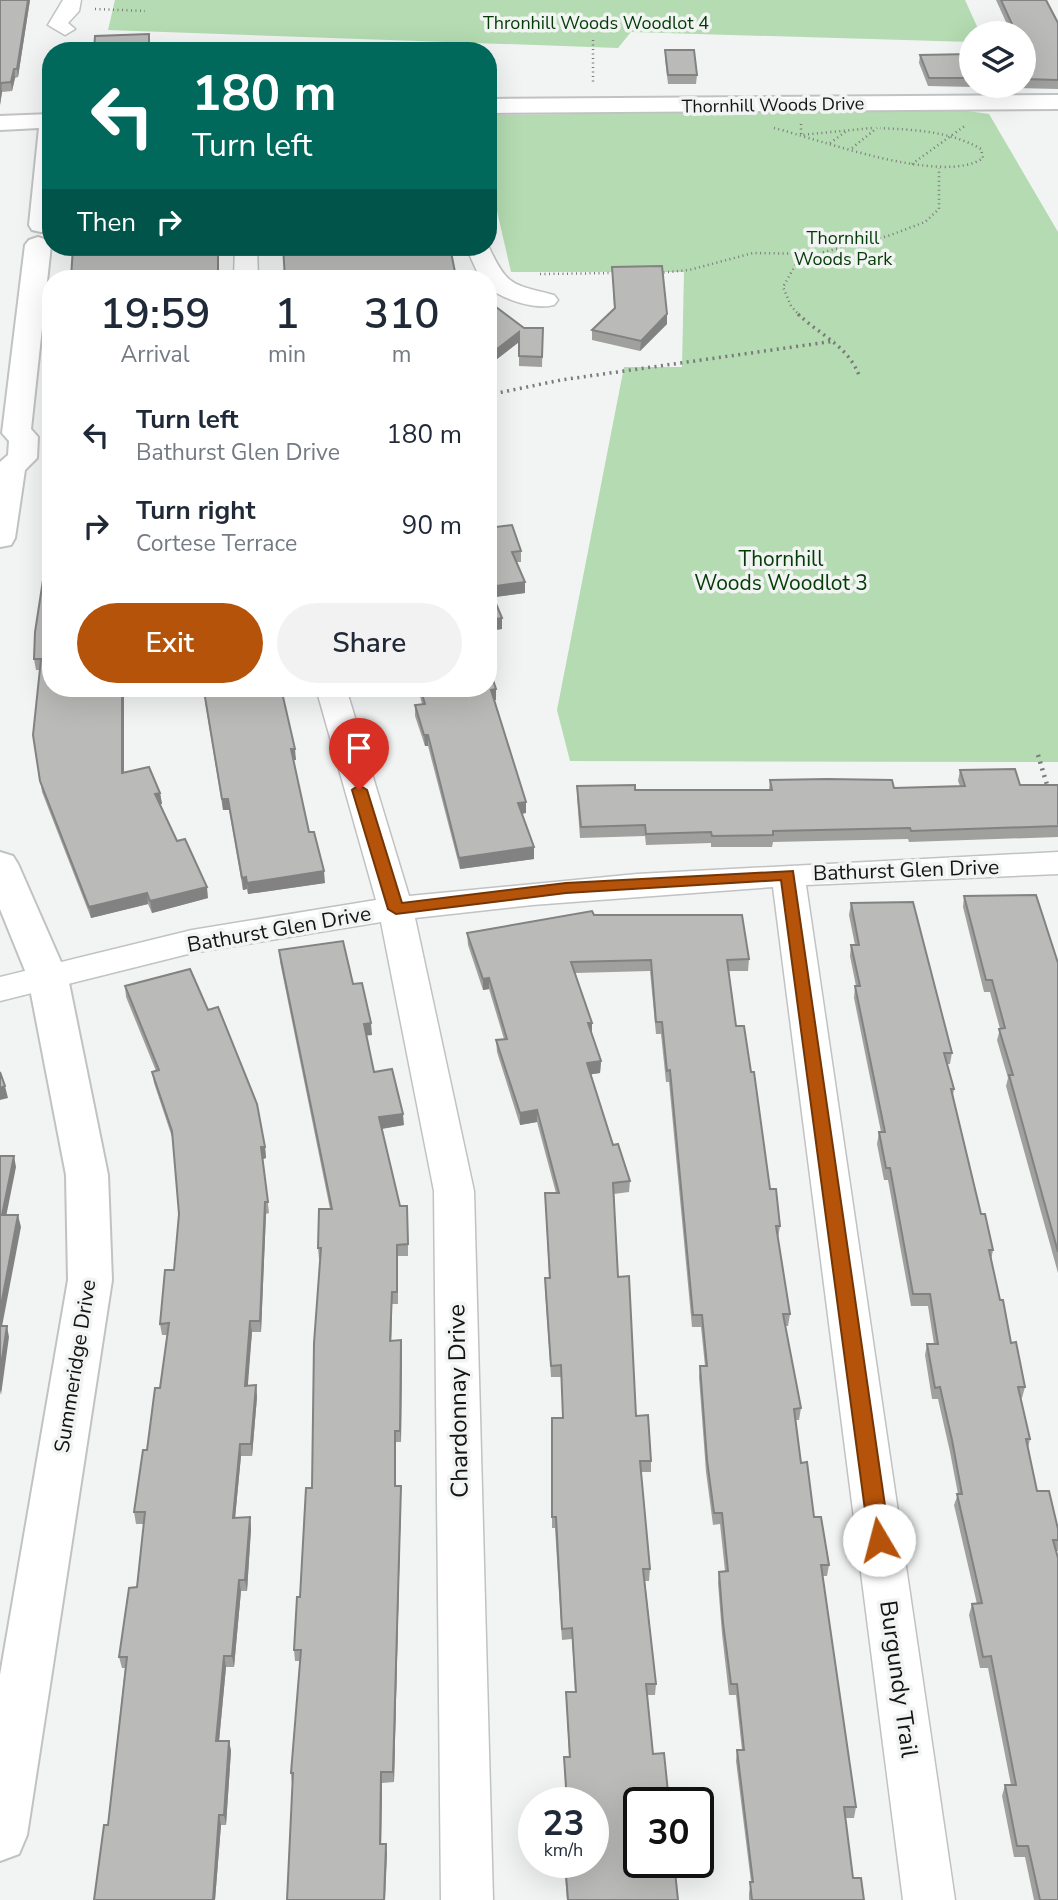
<!DOCTYPE html>
<style>
:root{--surface:#fff;--page:#f2f2f3;--text:#1f2937;--muted:#747a83;--accent:#b45309}
body{margin:0;font-family:"Nunito Sans",sans-serif;background:var(--page);color:var(--text);height:100vh;display:flex;flex-direction:column;font-size:26px;white-space:nowrap}
*{box-sizing:border-box;margin:0}
p{font-size:23px;color:var(--muted)}
.icon{flex:none;width:38px;height:38px;fill:none;stroke:currentColor;stroke-width:2;stroke-linecap:round;stroke-linejoin:round}
.map{position:relative;flex:1;overflow:hidden}
.side{position:absolute;left:42px;top:270px;width:455px;height:427px;display:flex;flex-direction:column;background:var(--surface);border-radius:28px;box-shadow:0 7px 28px #0002}
.side>*{flex:none}
.top-card{position:absolute;left:42px;top:42px;width:455px;height:214px;border-radius:28px;box-shadow:0 7px 28px #0002;background:#00695c;color:#fff;overflow:hidden}
.tools{position:absolute;left:959px;top:21px;display:grid;gap:14px}
.tools a{display:grid;place-items:center;width:77px;height:77px;border-radius:50%;background:var(--surface);box-shadow:0 7px 28px #0002;font-size:35px}
.speed{position:absolute;left:518px;top:1787px;display:flex;gap:14px;font-size:35px;font-weight:700;text-align:center}
.speed>*{display:grid;place-content:center;width:91px;height:91px;border-radius:50%;background:var(--surface);box-shadow:0 7px 28px #0002;line-height:1}
.speed small{font-size:18px;font-weight:400}
.speed .limit{border:4px solid #111;border-radius:10px;background:#fff;color:#111}
.pin{position:absolute;display:grid;place-items:center;width:60px;height:60px;color:#fff;margin:-72px -30px;border-radius:50% 50% 50% 0;rotate:-45deg;box-shadow:0 0 7px #0007}
.pin .icon{rotate:45deg}
.me{position:absolute;width:77px;margin:-38px;rotate:352deg;stroke-linejoin:round;filter:drop-shadow(0 0 5px #0008)}
.turn{display:flex;align-items:center;gap:24px;height:147px;padding:0 35px;font-size:32px}
.turn .icon{width:91px;height:91px;stroke-width:2.5}
.turn b{display:block;font-size:49px;line-height:60px}
.then{display:flex;align-items:center;height:66px;padding:0 35px;background:#0003;gap:14px;font-size:26px}
.eta{display:flex;justify-content:space-evenly;align-items:center;height:119px;text-align:center}
.eta b{font-size:42px;font-weight:600;line-height:49px}
.primary-button{display:flex;gap:14px;margin-top:auto;padding:14px 35px}
.primary-button a{flex:1;height:80px;border-radius:42px;background:var(--accent);color:#fff;font-size:28px;font-weight:600;line-height:80px;text-align:center}
.primary-button a+a{background:var(--page);color:var(--text)}
ul{padding:0;list-style:none}
li{display:flex;align-items:center;gap:21px;height:91px;padding:0 35px}
li div{flex:1}
li b{display:block;font-size:26px}
li em{font-style:normal}
.map>svg:first-child{display:block}
.green{fill:#b4dbb1}
.lines{fill:none;stroke-linecap:round;stroke-linejoin:round}
.minor-casing{stroke:#c1c2c3;stroke-width:3}
.tertiary-casing{stroke:#c1c2c3;stroke-width:4}
.path-far2{stroke:#7a7a7a;stroke-width:2.5;stroke-dasharray:1 3.5;stroke-linecap:butt}
.path-far1{stroke:#7a7a7a;stroke-width:3.5;stroke-dasharray:2 4.5;stroke-linecap:butt}
.path{stroke:#7a7a7a;stroke-width:4.5;stroke-dasharray:2 5;stroke-linecap:butt}
.minor{fill:#fff;fill-rule:evenodd}
.tertiary{fill:#fff;fill-rule:evenodd}
.wall{fill:#a0a09f}
.shaded-wall{fill:#828282}
.building{fill:#babab9;stroke:#828282;stroke-width:2}
.route{fill:#b45309;stroke:#753606;stroke-width:2}
.labels{text-anchor:middle;dominant-baseline:central;stroke-width:7;stroke-linejoin:round;paint-order:stroke}
.far-park-label{font-size:18px;fill:#033d05;stroke:#f2f3f3}
.far-street-label{font-size:18px;fill:#141414;stroke:#f2f3f3}
.park-label{font-size:21px;fill:#033d05;stroke:#f2f3f3}
.street-label{font-size:21px;fill:#141414;stroke:#f2f3f3}
.near-street-label{font-size:24px;fill:#141414;stroke:#f2f3f3}
</style>
<div class="map">
<svg width="1058" height="1900" viewBox="0 0 1058 1900">
<rect width="100%" height="100%" fill="#f2f3f3"/>
<path class="green" d="M115 0H965L980 33H971V42L631 32 618 48 108 30Z
M960 110 989 114 1058 232V762L570 761 557 710 624 367H682L684 272H511L488 172V115Z"/>
<g class="lines">
<g class="minor-casing">
<path id="minor" d="M63 0H81L79 11 68 23 75 29 65 35 48 25Z
M488 245C507 287 512 284 554 295L558 300 554 305C535 310 504 300 488 287V278L479 276 466 247Z
M235 247H257L258 278H234Z
M316 688H346L409 896 637 874 1058 852V874L806 885 955 1900H903L773 887 532 905 415 918 474 1191 493 1900H441L434 1191 381 922 192 953 0 1001V977L192 930 376 900Z"/>
</g>
<g class="tertiary-casing">
<path id="tertiary" d="M1058 95V109L488 113V99Z
M51 114V229L41 232 32 230 29 225 39 128 0 130V116Z
M38 237 47 240 51 245 31 429 38 437 37 458 25 470 15 538 11 545 0 547V462L8 455 9 441 2 433 25 245 29 240Z
M0 852 13 856 18 864 68 978 108 1175 112 1280 27 1835 19 1854 0 1861V1675L68 1280 66 1175 28 978 0 909Z"/>
</g>
<path class="path-far2" d="M95 9 145 11
M593 40V85
M801 124V135L872 128
M774 128C821 140 944 186 983 158L981 149C950 131 915 130 880 128
M830 143 848 130
M852 148 877 128
M912 164 966 125
M659 273 689 270 753 253 815 254
M540 274 615 273
M800 316 791 306 783 287 796 264 816 254 888 236 925 222 939 209V168"/>
<path class="path-far1" d="M798 314C821 336 849 346 860 378
M488 395 561 380 835 341"/>
<path class="path" d="M1038 755 1048 788"/>
<use href="#minor" class="minor"/>
<use href="#tertiary" class="tertiary"/>
</g>
<path class="wall" d="M0 0H30L18 77 15 78 12 91 2 92 0 105Z
M996 0H1046L1058 23V89L928 86 919 63 920 55 971 54V86H1024V33H1011Z
M665 50 697 75 696 84H668L665 59Z
M612 267 667 314V324L640 351 592 340V330L614 309Z
M488 301 524 328H543L542 367 519 366V342L488 366Z
M51 528V688H124V773L160 793 162 804H160L177 841 208 898 152 913 148 904 91 918 42 792 33 735 40 670H36L34 659Z
M488 528 521 551V562H517L525 582V593L493 597 502 618V629L488 631Z
M223 688H281L296 760H293L309 832 325 883 248 894 247 889 243 890 229 810H223L205 702Z
M418 688H488L496 689V700H494L526 802V813L522 814 534 859 460 869 428 746H425L415 716V705L422 704Z
M960 770 1020 785H1058V837L909 842 908 839 773 842 772 847H711V843L646 845 645 836 580 838 577 797V786L635 790H769L770 780 894 788 960 786 958 781Z
M964 896 1058 963V1273L1006 1086 1008 1078 997 1040 1000 1029 990 992H984L963 907Z
M851 903 952 1053 950 1064H947L954 1089 953 1095 981 1214 993 1250 991 1260 1000 1300 1011 1343 1025 1387 1022 1398H1020L1030 1439 1028 1448 1037 1491 1058 1529V1551H1056L1058 1900H1034L1025 1857H1014L1002 1796 1005 1785H1011L988 1668H980L969 1615 972 1604H977L954 1505 958 1494 950 1452 938 1399H932L925 1355 927 1344H934L928 1306H911L888 1180H884L877 1144 879 1132H881L854 998 855 986H856L850 956 851 945H855L849 915Z
M594 915 749 959 748 971H728L736 1026 751 1072 770 1189 780 1226 778 1238 790 1314 788 1326H785L801 1408 799 1420H796L801 1463 814 1517 829 1565 827 1576H823L856 1807 854 1818H845L853 1878 864 1900H749V1893L751 1882 736 1761 737 1750H742L736 1695H729L722 1634 718 1583 719 1572 725 1571 720 1524 713 1525 706 1472 699 1377 700 1366H705L701 1327H692L669 1082H666L661 1034H656L650 971 575 973 592 1034 601 1061 600 1073 591 1074 613 1145 630 1181 629 1192 614 1194 618 1277 636 1416 651 1461V1472H641L650 1569 649 1581H645L656 1684 655 1695H647L653 1754 678 1900H567L564 1862H593V1802H566L564 1757H569L566 1692H575L572 1639 562 1640 555 1528H552V1418H563L561 1377H551L545 1290V1278H549L545 1193H556L537 1122 520 1125 497 1052 496 1040 504 1039 489 989 483 990 468 945 467 933Z
M279 950 353 984 372 1035H366L374 1072 404 1125 382 1129 400 1206 408 1217V1256H398V1304H392L391 1341 401 1340 402 1352 401 1442H396V1486L401 1497 394 1782 382 1783 381 1844H386L387 1855 292 1784 291 1773 300 1661H295L294 1650 312 1488 321 1259H319L318 1248 330 1209 280 962Z
M125 986 265 1147 266 1158 263 1159 269 1213 266 1214 261 1332H252L247 1386 256 1385 257 1397 252 1456H241L235 1518 250 1517 251 1529 247 1591H241L234 1667H226L219 1741H229L231 1751 226 1825H221L215 1900H94L108 1825 125 1668H122L119 1657 137 1587 144 1524H136L134 1512 160 1388 167 1335H162L160 1324 174 1270 179 1214 173 1140 154 1083 152 1072 156 1071 126 997Z"/>
<path class="shaded-wall" d="M28 0H30L18 77 17 69Z
M14 69 15 78 12 91 11 82Z
M1 83 2 92 0 105V87Z
M667 314V324L640 351 641 341Z
M519 332V342L488 366V356Z
M525 582V593L489 598V587Z
M502 618V629L488 631V620Z
M122 688H124V784L122 773Z
M496 689V700L491 701V690Z
M424 735H428V746H425Z
M291 749H295L296 760H292Z
M160 793 162 804 157 805 155 794Z
M222 799H228L229 810H223Z
M526 802V813L518 814V803Z
M534 847V859L460 869 459 858Z
M324 871 325 883 248 894 247 883Z
M246 877 247 889 243 890 242 878Z
M207 887 208 898 152 913 150 901Z
M147 893 148 904 91 918 89 907Z
M489 978V989L483 990V979Z
M371 1023 372 1035 364 1036V1024Z
M588 1023H592V1034Z
M601 1061 600 1073 587 1075V1063Z
M5 1086 8 1098 0 1100V1088Z
M537 1110V1122L520 1125V1113Z
M403 1114 404 1125 380 1129 379 1117Z
M261 1147H265L266 1158 263 1159Z
M14 1156 16 1167 4 1227 2 1215Z
M265 1202 266 1214 261 1332 260 1321Z
M18 1215 21 1227 0 1337V1311Z
M392 1292V1304L391 1352 390 1341Z
M250 1321 252 1332 247 1397 245 1386Z
M7 1326 9 1337 1 1395 0 1390V1372Z
M401 1340 402 1352 401 1442 400 1431Z
M256 1385 257 1397 252 1456 251 1444Z
M395 1431 396 1442V1497L395 1486Z
M240 1444 241 1456 234 1529 233 1518Z
M401 1486V1497L394 1782 393 1772Z
M250 1517 251 1529 247 1591 245 1580Z
M239 1580 241 1591 234 1667 232 1656Z
M224 1656 226 1667 218 1752 216 1741Z
M229 1741 231 1751 226 1825 224 1815Z
M381 1772 382 1783 381 1855 380 1844Z
M219 1815 221 1825 215 1900H213Z
M386 1844 387 1855 385 1900H384Z"/>
<path class="building" d="M0 0H28L17 69H14L11 82 1 83 0 87Z
M1001 0H1046L1058 23V80L1024 79V33H1016Z
M149 34V51H94L95 36Z
M665 50H694L697 75H668Z
M971 54V78H929L920 55Z
M73 247H218V278H71Z
M283 247H450L456 277 458 278H285Z
M662 266 667 314 641 341 592 330 615 308 612 267Z
M488 301 524 328H543L542 357 519 356V332L488 356Z
M512 525 521 551 512 552 525 582 489 587 502 618 488 620V528Z
M51 528V688H122V773L149 767 160 793 155 794 177 841 185 839 207 887 150 901 147 893 89 907 40 781 33 735 41 659H34L35 632Z
M488 665 496 689 491 690 526 802 518 803 534 847 459 858 428 735H424L415 705 425 704 420 688H488Z
M224 688H281L295 749H291L309 832H314L324 871 247 883 246 877 242 878 228 799H222L204 691Z
M1015 769 1020 785H1058V826L911 831 910 828 773 831V835L712 836 711 832 646 834 645 825 581 827 577 786 635 785V790H772L770 780 827 779 892 780 894 788 965 786 960 770Z
M1036 895 1058 963V1252L1009 1075H1013L999 1029 1005 1028 992 980H986L964 896Z
M913 902 952 1053H944L954 1089H951L981 1214H985L993 1250H989L1000 1300H1003L1011 1343 1016 1342 1025 1387H1018L1030 1439H1026L1037 1491H1049L1058 1529V1540H1053L1058 1558V1900H1040L1028 1846H1017L1005 1785H1016L991 1656 983 1657 972 1604 982 1603 957 1494H962L952 1440 940 1387 935 1388 927 1344H938L930 1294H913L890 1168H886L879 1132H885L855 986H860L851 945H859L851 903Z
M592 911 594 915H742L749 959 727 960 736 1026H744L751 1072H754L770 1189H776L780 1226H776L790 1314H783L801 1408 794 1409 801 1463 807 1462 814 1517H821L829 1565H821L856 1807H844L853 1878H861L864 1900H752L750 1882H753L737 1750H744L737 1684H731L723 1623 719 1572 728 1571 722 1513H714L707 1460 700 1366H707L702 1315H693L670 1070 667 1071 662 1022H656L651 960 571 962 592 1023H588L601 1061 587 1063 613 1145 618 1144 630 1181 613 1183 618 1277 629 1276 636 1416 648 1415 651 1461H640L650 1569H643L656 1684H646L653 1754 664 1753 669 1802H639V1862H674L678 1900H568L565 1862H593V1802H567L564 1757H570L566 1692H576L572 1628 562 1629 556 1517H552V1418H563L561 1365 551 1366 545 1278H550L545 1193H559L537 1110 520 1113 496 1040 507 1039 489 978 483 979 467 933Z
M343 941 353 984 362 983 371 1023 364 1024 374 1072 392 1069 403 1114 379 1117 400 1206H407L408 1244 397 1245V1292H392L390 1341 401 1340 400 1431H395V1486H401L393 1772H381L380 1844H386L384 1900H287L293 1773H291L301 1650H294L297 1597H300L306 1488H312L314 1343 321 1248H318L319 1209H332L279 950Z
M190 969 208 1010 218 1007 257 1104 265 1147H261L268 1202H265L260 1321H250L245 1386 256 1385 251 1444H240L233 1518 250 1517 245 1580H239L232 1656H224L216 1741H229L224 1815H219L213 1900H94L104 1825H108L127 1657H119L129 1588 137 1587 145 1512H134L143 1450H147L155 1388H160L169 1323 160 1324 165 1270H174L179 1214 172 1131 152 1072 159 1070 125 986Z
M0 1072 5 1086 0 1088Z
M0 1156H14L2 1215H18L0 1311Z
M0 1326H7L0 1372Z"/>
<path class="route" d="M359 785 367 790 402 903 566 883 793 871 890 1540 887 1546 879 1548 872 1546 869 1540 781 880 566 893 396 914 388 909 352 790Z"/>
<g class="labels">
<g class="far-park-label">
<text x="596" y="23">Thronhill Woods Woodlot 4</text>
<text x="843" y="238">Thornhill<tspan x="843" dy="21">Woods Park</tspan></text>
</g>
<g class="far-street-label">
<text transform="translate(773 105) rotate(-1)">Thornhill Woods Drive</text>
</g>
<g class="park-label">
<text x="781" y="559">Thornhill<tspan x="781" dy="24">Woods Woodlot 3</tspan></text>
</g>
<g class="street-label">
<text transform="translate(906 870) rotate(-2)">Bathurst Glen Drive</text>
<text transform="translate(279 929) rotate(-10)">Bathurst Glen Drive</text>
<text transform="translate(75 1366) rotate(-81)">Summeridge Drive</text>
</g>
<g class="near-street-label">
<text transform="translate(458 1401) rotate(-91)">Chardonnay Drive</text>
<text transform="translate(899 1679) rotate(82)">Burgundy Trail</text>
</g>
</g>
</svg>
<div class="tools">
<a><svg class="icon" aria-label="layers" viewBox="0 0 24 24"><path d="M12 4l9 5-9 5-9-5zM3 14l9 5 9-5"/></svg></a>
</div>
<div class="speed"><div>23<small>km/h</small></div><div class="limit">30</div></div>
<div class="pin" style="left:359px;top:790px;background:#d93025"><svg class="icon" aria-label="arrive" viewBox="0 0 24 24"><path d="M6 21V4h12l-3 4 3 4H6"/></svg></div>
<svg class="me" style="left:879px;top:1540px" viewBox="-20 -20 40 40"><circle r="19" fill="#fff"/><path d="M0-13L10 11 0 6-10 11z" fill="#b45309"/></svg>
<div class="top-card">
<div class="turn"><svg class="icon" aria-label="left" viewBox="0 0 24 24"><path d="M17 20v-9H6M10 6l-5 5 5 5"/></svg><div><b>180 m</b>Turn left</div></div>
<div class="then">Then<svg class="icon" aria-label="right" viewBox="0 0 24 24"><path d="M7 20v-9h11M14 6l5 5-5 5"/></svg></div>
</div>
<section class="side">
<div class="eta">
<div><b>19:59</b><p>Arrival</p></div>
<div><b>1</b><p>min</p></div>
<div><b>310</b><p>m</p></div>
</div>
<ul>
<li><svg class="icon" aria-label="left" viewBox="0 0 24 24"><path d="M17 20v-9H6M10 6l-5 5 5 5"/></svg><div><b>Turn left</b><p>Bathurst Glen Drive</p></div><em>180 m</em></li>
<li><svg class="icon" aria-label="right" viewBox="0 0 24 24"><path d="M7 20v-9h11M14 6l5 5-5 5"/></svg><div><b>Turn right</b><p>Cortese Terrace</p></div><em>90 m</em></li>
</ul>
<div class="primary-button"><a>Exit</a><a>Share</a></div>
</section>
</div>
